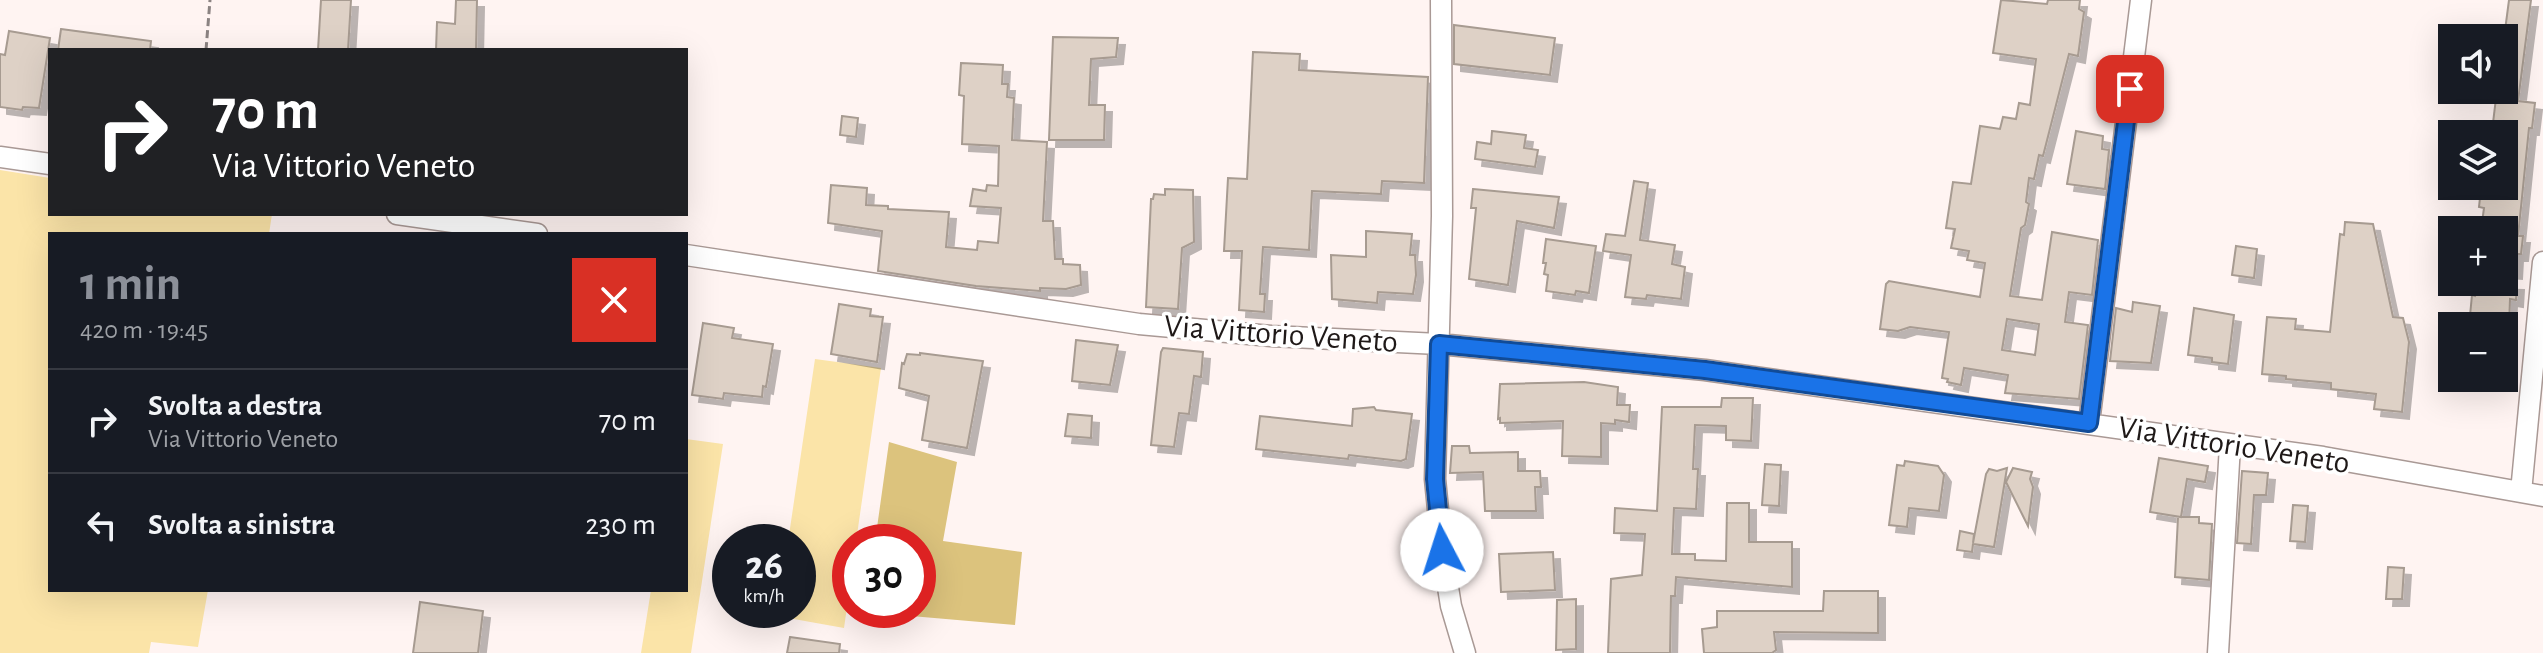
<!DOCTYPE html>
<html lang="it">
<meta charset="utf-8">
<style>
:root{--surface:#171b24;--page:#242831;--text:#f1f3f6;--muted:#9ea1a6;--line:#363941;--accent:#8c9099}
body{margin:0;font-family:"Alegreya Sans",sans-serif;background:var(--page);color:var(--text);height:100vh;display:flex;flex-direction:column;font-size:30px;white-space:nowrap}
*{box-sizing:border-box;margin:0}
p{font-size:26px;color:var(--muted)}
.icon{flex:none;width:44px;height:44px;fill:none;stroke:currentColor;stroke-width:2;stroke-linecap:round;stroke-linejoin:round}
.map{position:relative;flex:1;overflow:hidden}
.panel{position:absolute;left:48px;top:232px;width:640px;height:360px;display:flex;flex-direction:column;background:var(--surface);border-radius:0px;box-shadow:0 8px 32px #0002}
.panel>*{flex:none}
.guide{position:absolute;left:48px;top:48px;width:640px;height:168px;border-radius:0px;box-shadow:0 8px 32px #0002;background:#202124;color:#fff;overflow:hidden}
.controls{position:absolute;left:2438px;top:24px;display:grid;gap:16px}
.controls a{display:grid;place-items:center;width:80px;height:80px;border-radius:0px;background:var(--surface);box-shadow:0 8px 32px #0002;font-size:40px}
.speed{position:absolute;left:712px;top:524px;display:flex;gap:16px;font-size:40px;font-weight:700;text-align:center}
.speed>*{display:grid;place-content:center;width:104px;height:104px;border-radius:50%;background:var(--surface);box-shadow:0 8px 32px #0002;line-height:1}
.speed small{font-size:20px;font-weight:400}
.speed .limit{border:12px solid #d22;background:#fff;color:#111}
.pin{position:absolute;display:grid;place-items:center;width:68px;height:68px;color:#fff;margin:-34px;border-radius:16px;box-shadow:0 4px 12px #0006}
.me{position:absolute;width:88px;margin:-44px;rotate:355deg;stroke-linejoin:round;filter:drop-shadow(0 0 6px #0008)}
.turn{display:flex;align-items:center;gap:28px;height:168px;padding:0 32px;font-size:36px}
.turn .icon{width:104px;height:104px;stroke-width:2.5}
.turn b{display:block;font-size:56px;line-height:68px}
.round{display:grid;place-items:center;flex:none;width:84px;height:84px;border-radius:0px;background:var(--page)}
.head{display:flex;align-items:center;justify-content:space-between;height:136px;padding:0 32px}
h1{font-size:48px;font-weight:700;line-height:60px;color:var(--accent)}
ul{padding:0;list-style:none}
li{display:flex;align-items:center;gap:24px;height:104px;padding:0 32px;border-top:2px solid var(--line)}
li div{flex:1}
li b{display:block;font-size:30px}
li em{font-style:normal}
.map>svg:first-child{display:block}
.green{fill:#fbe4a8}
.forest{fill:#dcc37d}
.building{fill:#ded1c6;stroke:#a79b91;stroke-width:2;fill-rule:evenodd;filter:url(#shadow)}
.lines{fill:none;stroke-linecap:round;stroke-linejoin:round}
.minor-casing{stroke:#a99995;stroke-width:23}
.path{stroke:#8b8382;stroke-width:3;stroke-dasharray:8 4;stroke-linecap:butt}
.minor{stroke:#fff;stroke-width:20}
.route-casing{stroke:#114b97;stroke-width:20}
.route{stroke:#1a73e8;stroke-width:14}
.labels{text-anchor:middle;dominant-baseline:central;stroke-width:7;stroke-linejoin:round;paint-order:stroke}
.street-label{font-size:32px;fill:#1f1918;stroke:#fff}
</style>
<div class="map">
<svg width="2543" height="653" viewBox="0 0 2543 653">
<defs>
<filter id="shadow"><feDropShadow dx="7" dy="7" stdDeviation="0" flood-color="#0004"/></filter>
</defs>
<rect width="100%" height="100%" fill="#fff4f2"/>
<path class="green" d="M0 170 50 178V214H272L269 234H50V590H208L198 647 151 642 149 653H0Z
M815 359 881 368 856 542H850V586L844 628 777 616 778 610H798V542H788Z
M686 439 723 444 691 653H641L651 590H686Z"/>
<path class="forest" d="M889 442 957 462 943 541 1022 552 1015 625 865 612 918 610V542H875Z"/>
<path class="building" d="M321 0H351L348 50H318Z
M456 0H477L476 50H436L437 22 455 24Z
M2001 0 2047 4 2048 0H2080L2079 9 2084 12 2078 56 2069 54 2043 156 2039 155 2034 179 2029 178 2026 202 2029 204 2025 225 2021 228 2010 296 2042 300 2052 232 2098 240 2092 295 2069 292 2065 322 2088 325 2079 399 2005 393 2008 375 1964 368 1961 385 1947 382 1948 379 1942 378 1949 332 1910 327 1898 331 1880 329 1886 284 1889 281 1980 297 1985 263 1967 260 1969 251 1951 248 1955 229 1946 228 1953 182 1971 184 1980 126 2000 129 2003 117 2016 119 2019 103 2030 105 2036 59 1993 53ZM2007 319 2039 324 2035 355 2002 350Z
M2509 0H2531L2518 101 2535 103 2532 128H2529L2521 207 2518 236H2523L2521 254H2516L2515 272 2504 271V230H2481L2484 208 2479 207 2481 189H2486V186H2504V164L2510 126 2493 123 2497 90H2504V38Z
M1454 25 1555 38 1550 75 1454 64Z
M61 29 151 41 150 50H58Z
M9 31 50 38 39 108 23 107 22 110 0 107V54L5 55Z
M1053 37 1118 38 1116 57 1091 59 1089 105H1105L1104 140H1049Z
M1253 52 1300 54 1299 70 1428 77 1424 183 1382 181 1381 194 1312 191 1309 250 1263 247 1260 294H1265L1264 312 1239 310 1242 251H1224L1228 178 1247 179Z
M961 63 1003 65 1002 84H1008L1007 97 1014 98 1012 140 1047 142 1043 221H1053L1055 259H1063V264L1080 265 1081 285 1066 289 1040 288V291L976 286 878 271 882 231 828 223 831 185 867 188 866 205 888 206V209L949 212 946 247 977 250 978 241 998 243 1001 208 970 206 973 189 986 191 987 185 998 186 999 146 962 144 964 96 959 95Z
M842 116 858 118 856 137 840 135Z
M1492 131 1526 135 1524 148 1538 150 1535 167 1475 159 1477 142 1491 144Z
M2076 131 2103 136 2102 149 2109 150 2105 189 2067 184Z
M1634 181 1648 183 1640 240 1675 245 1672 264 1685 267 1681 299 1647 295 1646 299 1625 297 1631 255 1603 251 1606 234 1625 236Z
M1165 189 1193 190 1194 242 1182 248 1178 309 1146 307 1151 199H1153L1154 194 1165 195Z
M1473 189 1559 197 1554 228 1517 221 1508 285 1469 279 1476 208H1471Z
M2345 222 2373 224 2393 317 2403 318 2409 342 2402 412 2374 409 2376 394 2331 389V383L2286 379V376L2262 374 2267 317 2296 319 2295 329 2330 332 2340 234 2344 235Z
M1366 231 1412 234 1410 255H1415L1416 275 1413 294 1378 292 1377 303 1332 299 1331 255 1366 257Z
M1546 239 1596 246 1589 293 1576 291 1575 295 1546 291 1548 275 1544 274 1546 263H1543Z
M2236 246 2257 249 2254 278 2232 275Z
M2477 282 2517 283 2516 300 2510 299 2509 326H2469L2472 295 2475 296Z
M2133 302 2160 306 2151 363 2110 361 2116 308 2132 312Z
M839 304 871 309 870 316 883 317 877 362 831 354Z
M2194 308 2234 315 2228 364 2212 362V358L2188 355Z
M703 323 734 328 732 338 773 344 766 387 763 386 762 397 724 393 723 399 692 395Z
M1076 340 1118 345 1110 385 1072 381Z
M1163 348 1203 352 1201 377 1194 376 1189 414 1179 413 1174 447 1151 445 1161 352Z
M920 353 983 361 967 448 922 440 929 396 899 388 902 363 904 364 907 354 920 355Z
M1584 382 1618 387 1617 405H1630L1629 422 1615 420V424L1601 423V457L1562 456 1563 421 1500 423V418L1498 419 1500 384Z
M1722 398H1753L1751 441 1726 440V426L1695 425 1693 469H1698L1696 509 1674 508 1672 554H1695V560L1726 561 1727 503H1749V542H1792V587L1676 577 1675 596H1671L1670 653H1608L1611 579 1642 575 1645 534 1614 533 1615 508 1657 511 1662 407H1721Z
M1374 407 1376 410 1412 414 1406 459 1401 461 1349 455 1348 459 1256 449 1260 416 1352 426 1353 409Z
M1068 414 1092 416 1091 438 1065 436Z
M1452 446H1469L1470 453 1518 452V471H1540L1541 487H1535L1536 511H1485L1483 472 1450 473Z
M2159 458 2208 466 2205 482 2187 479 2181 517 2150 512Z
M1905 461 1938 466 1944 475 1939 511 1909 508 1907 527 1889 525 1897 465 1904 466Z
M1765 464 1781 465 1779 506 1762 505Z
M2007 468 1994 547 1973 544 1972 552 1957 550 1960 531 1974 534 1973 543 1986 474 1989 469 1997 471Z
M2013 468 2032 472 2030 479 2033 487 2028 526 2006 482Z
M2242 471 2268 473 2266 495H2254L2251 544 2237 543Z
M2293 505 2308 506 2305 542 2290 541Z
M2178 517H2199V523L2212 524 2209 580 2175 577Z
M1553 552 1555 590 1501 592 1499 554Z
M2388 567 2404 568 2402 599H2386Z
M1824 591H1878V633L1774 632 1776 650 1772 653H1704L1702 629 1717 627V611H1823Z
M1576 599V649L1556 650 1557 600Z
M420 602 483 611 478 653H413Z
M790 637 840 644 839 653H787Z"/>
<g class="lines">
<g class="minor-casing">
<path id="minor" d="M1441 0 1442 216 1435 479 1442 550 1451 606 1465 653
M0 157 50 164
M397 214 537 234
M686 255 1139 324 1271 336 1439 344 1705 370 2323 457 2543 496
M2089 423 2141 0
M2521 492 2543 262
M2218 653 2230 445"/>
</g>
<path class="path" d="M206 50 210 0"/>
<use href="#minor" class="minor"/>
</g>
<g class="lines">
<g class="route-casing">
<path id="route" d="M1442 550 1435 479 1439 344 1705 370 2089 423 2130 89"/>
</g>
<use href="#route" class="route"/>
</g>
<g class="labels">
<g class="street-label">
<text transform="translate(1281 334) rotate(4)">Via Vittorio Veneto</text>
<text transform="translate(2234 445) rotate(9)">Via Vittorio Veneto</text>
</g>
</g>
</svg>
<div class="controls">
<a><svg class="icon" aria-label="sound" viewBox="0 0 24 24"><path d="M4 9h4l5-4v14l-5-4H4zM17 9q2 3 0 6"/></svg></a>
<a><svg class="icon" aria-label="layers" viewBox="0 0 24 24"><path d="M12 4l9 5-9 5-9-5zM3 14l9 5 9-5"/></svg></a>
<a>+</a>
<a>−</a>
</div>
<div class="speed"><div>26<small>km/h</small></div><div class="limit">30</div></div>
<div class="pin" style="left:2130px;top:89px;background:#d93025"><svg class="icon" aria-label="arrive" viewBox="0 0 24 24"><path d="M6 21V4h12l-3 4 3 4H6"/></svg></div>
<svg class="me" style="left:1442px;top:550px" viewBox="-20 -20 40 40"><circle r="19" fill="#fff"/><path d="M0-13L10 11 0 6-10 11z" fill="#1a73e8"/></svg>
<div class="guide">
<div class="turn"><svg class="icon" aria-label="right" viewBox="0 0 24 24"><path d="M7 20v-9h11M14 6l5 5-5 5"/></svg><div><b>70 m</b>Via Vittorio Veneto</div></div>
</div>
<section class="panel">
<div class="head"><div><h1>1 min</h1><p>420 m · 19:45</p></div><a class="round" style="background:#d93025;color:#fff"><svg class="icon" aria-label="close" viewBox="0 0 24 24"><path d="M6 6l12 12M18 6L6 18"/></svg></a></div>
<ul>
<li><svg class="icon" aria-label="right" viewBox="0 0 24 24"><path d="M7 20v-9h11M14 6l5 5-5 5"/></svg><div><b>Svolta a destra</b><p>Via Vittorio Veneto</p></div><em>70 m</em></li>
<li><svg class="icon" aria-label="left" viewBox="0 0 24 24"><path d="M17 20v-9H6M10 6l-5 5 5 5"/></svg><div><b>Svolta a sinistra</b></div><em>230 m</em></li>
</ul>
</section>
</div>
